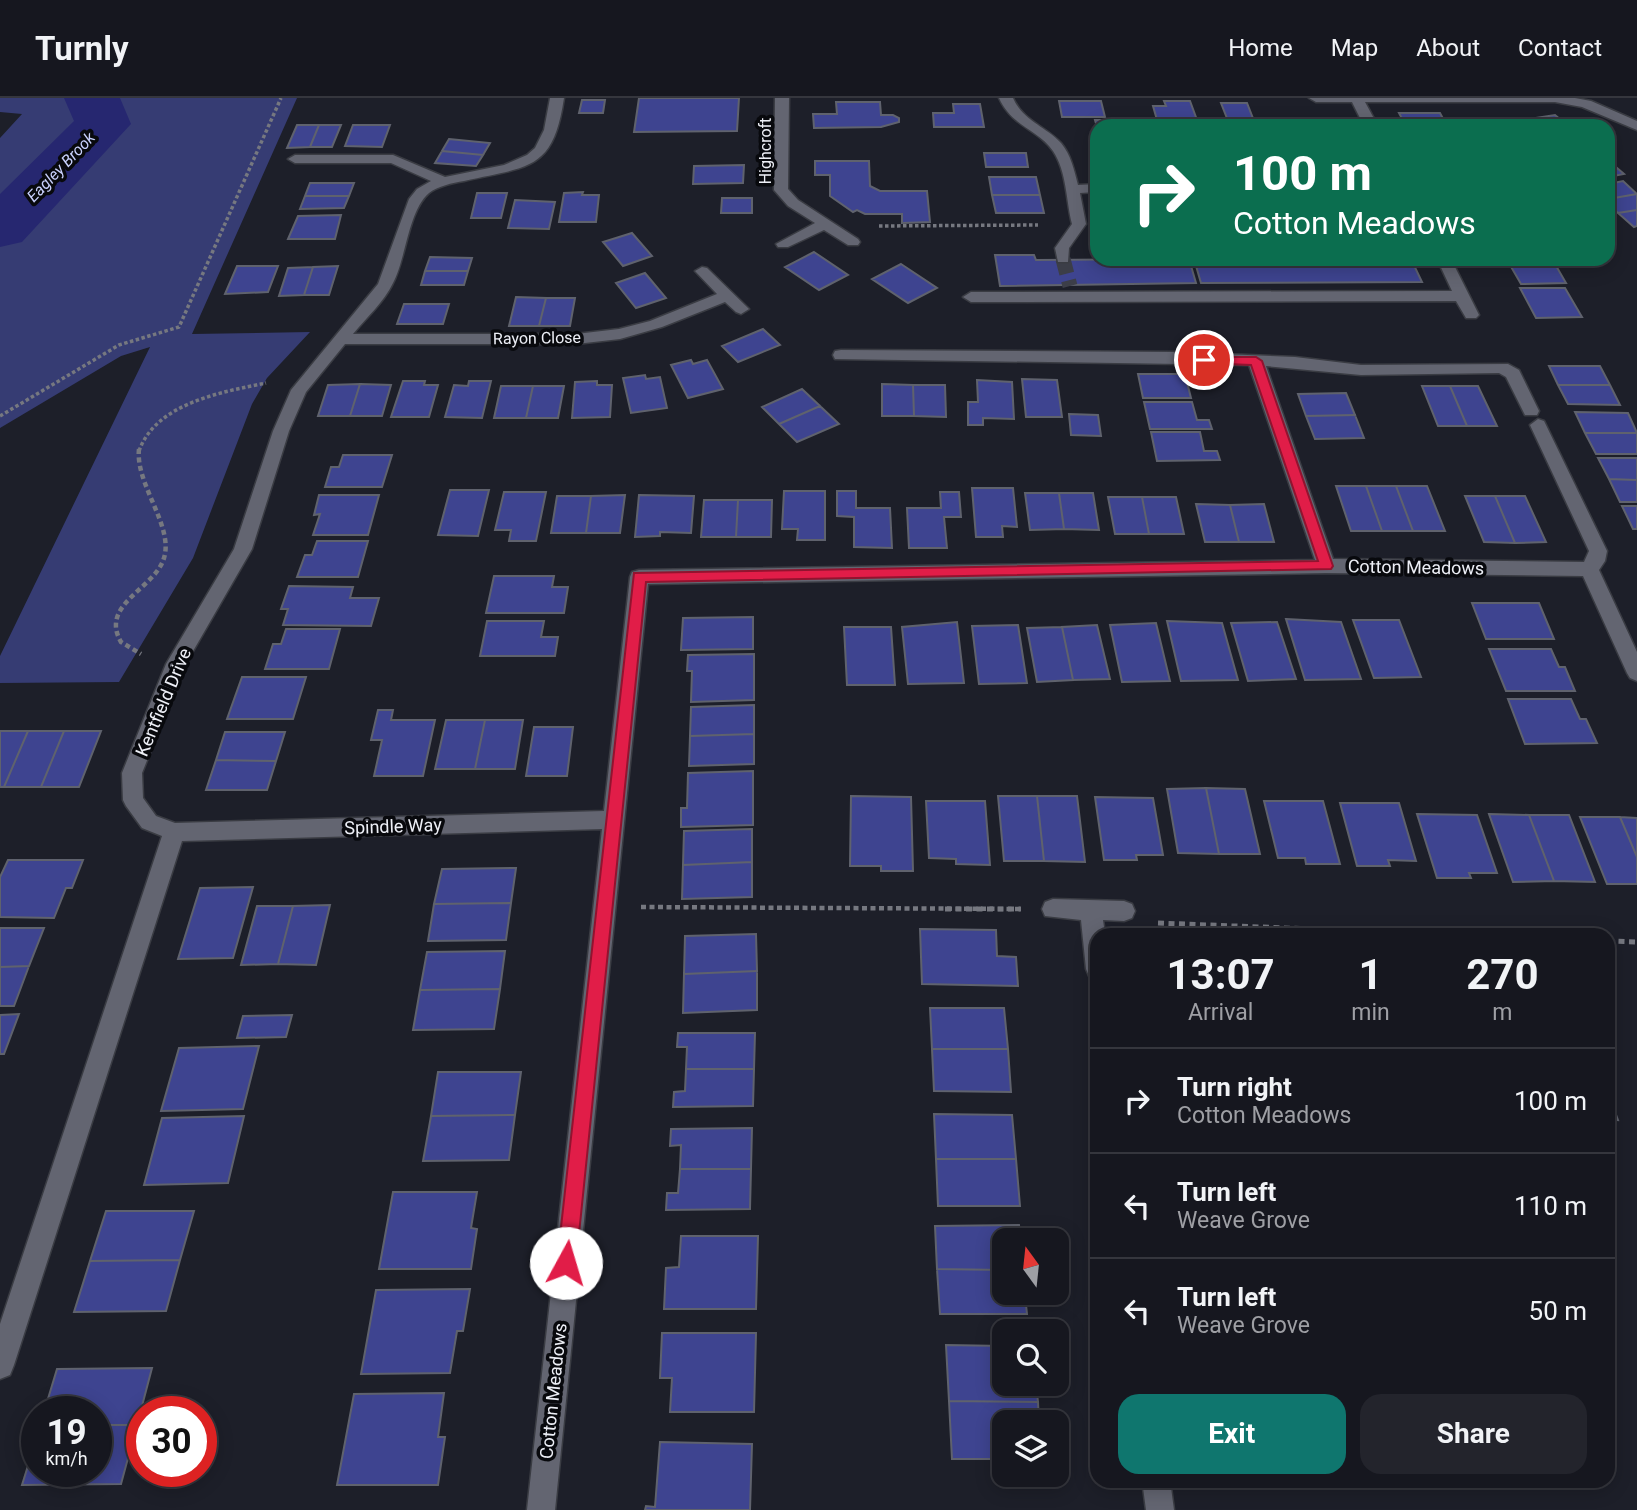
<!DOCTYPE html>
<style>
:root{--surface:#16171f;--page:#23242c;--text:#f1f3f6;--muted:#9e9fa4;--line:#35363d;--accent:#0f766e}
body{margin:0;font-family:Roboto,sans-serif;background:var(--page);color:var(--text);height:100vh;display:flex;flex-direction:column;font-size:26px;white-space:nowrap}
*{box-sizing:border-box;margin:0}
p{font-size:23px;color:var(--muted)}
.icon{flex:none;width:38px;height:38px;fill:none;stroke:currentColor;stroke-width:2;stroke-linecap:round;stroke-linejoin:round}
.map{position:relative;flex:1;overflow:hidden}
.sheet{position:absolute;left:1090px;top:830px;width:525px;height:560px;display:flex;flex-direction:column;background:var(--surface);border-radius:21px;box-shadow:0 4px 18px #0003,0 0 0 2px var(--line)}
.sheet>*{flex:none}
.hud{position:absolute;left:1090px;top:21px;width:525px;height:147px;border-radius:21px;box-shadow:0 4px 18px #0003,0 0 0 2px var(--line);background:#0b6e4f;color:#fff;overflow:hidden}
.needle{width:46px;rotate:345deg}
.buttons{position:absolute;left:992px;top:1130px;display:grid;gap:14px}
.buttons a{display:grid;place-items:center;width:77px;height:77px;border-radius:14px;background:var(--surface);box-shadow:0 4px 18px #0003,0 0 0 2px var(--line);font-size:35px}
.speed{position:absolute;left:21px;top:1298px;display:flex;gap:14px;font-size:35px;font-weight:700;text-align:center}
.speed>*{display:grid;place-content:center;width:91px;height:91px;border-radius:50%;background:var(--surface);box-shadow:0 4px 18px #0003,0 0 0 2px var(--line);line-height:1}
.speed small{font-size:18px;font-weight:400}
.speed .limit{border:10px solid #d22;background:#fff;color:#111}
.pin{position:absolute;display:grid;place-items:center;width:60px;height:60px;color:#fff;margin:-30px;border:4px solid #fff;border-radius:50%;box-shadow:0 2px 7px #0007}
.me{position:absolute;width:77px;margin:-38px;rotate:6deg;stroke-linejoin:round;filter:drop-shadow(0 0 5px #0008)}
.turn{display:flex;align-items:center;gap:24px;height:147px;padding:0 28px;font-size:32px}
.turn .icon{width:91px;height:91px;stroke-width:2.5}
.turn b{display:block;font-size:49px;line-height:60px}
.eta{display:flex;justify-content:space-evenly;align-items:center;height:119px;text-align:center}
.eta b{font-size:42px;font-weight:700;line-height:49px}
.button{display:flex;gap:14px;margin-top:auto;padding:14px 28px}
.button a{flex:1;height:80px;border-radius:21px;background:var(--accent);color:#fff;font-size:28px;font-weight:700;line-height:80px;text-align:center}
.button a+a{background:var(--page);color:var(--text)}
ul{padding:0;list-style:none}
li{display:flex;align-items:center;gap:21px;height:105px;padding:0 28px;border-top:2px solid var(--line)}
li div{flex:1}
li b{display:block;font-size:26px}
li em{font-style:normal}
header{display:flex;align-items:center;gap:42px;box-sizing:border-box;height:98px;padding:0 35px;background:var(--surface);border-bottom:2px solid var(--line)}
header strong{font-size:33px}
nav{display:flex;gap:38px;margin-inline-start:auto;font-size:24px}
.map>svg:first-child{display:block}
.green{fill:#363c73}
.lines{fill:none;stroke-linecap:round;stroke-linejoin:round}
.river{fill:#262770;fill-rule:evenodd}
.building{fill:#3e4490;stroke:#5f626d;stroke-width:2}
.minor-tunnel{stroke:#3c3e48;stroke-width:15;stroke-dasharray:15 7;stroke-linecap:butt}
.minor-casing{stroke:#3a3c43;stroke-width:3}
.path-far2{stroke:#767880;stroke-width:3.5;stroke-dasharray:3.5 2.5;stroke-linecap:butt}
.path-far1{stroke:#767880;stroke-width:4.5;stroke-dasharray:5 3.5;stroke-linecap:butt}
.path{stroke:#767880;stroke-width:5;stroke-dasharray:6 4.5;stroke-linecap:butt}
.minor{fill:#636571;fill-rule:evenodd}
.route{fill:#e11d48;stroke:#92132f;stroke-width:2}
.labels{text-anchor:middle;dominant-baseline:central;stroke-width:7;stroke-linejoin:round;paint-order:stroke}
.far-street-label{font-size:16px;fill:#edeff6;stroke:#08090d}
.far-water-label{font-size:16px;font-style:italic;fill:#c8d0fc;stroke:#08090d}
.street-label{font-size:18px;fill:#edeff6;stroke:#08090d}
</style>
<header>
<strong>Turnly</strong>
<nav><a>Home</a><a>Map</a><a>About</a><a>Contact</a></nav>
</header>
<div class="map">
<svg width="1637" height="1412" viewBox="0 0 1637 1412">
<rect width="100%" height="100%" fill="#1d1f29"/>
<path class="green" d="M0 0H297L192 236 310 234 267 280 252 306 193 460 119 584 0 585V558L150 249 121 258 0 330V40L22 16 0 14Z"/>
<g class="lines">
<path class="river" d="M64 0H120L131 26 22 144 0 149V96L74 23Z"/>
</g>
<path class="building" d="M639 0H739L737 33 634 34Z
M582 2H605L603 15H579Z
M1059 3H1101L1105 19H1062Z
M1164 3H1190L1197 22H1157L1153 8H1166Z
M836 4H880L881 17H893L899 20V24L881 29 814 30 813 16H837Z
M1221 5H1247L1256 28H1208L1206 23H1228Z
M953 6H980L984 29H934L933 15H954Z
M1399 15H1440L1447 28H1406Z
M1555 17 1568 28H1531L1523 22Z
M1308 21H1339L1342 28H1311Z
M1095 22H1125L1127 28 1097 29Z
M297 27H319L310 49 287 50Z
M319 27H341L332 49H310Z
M353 27H390L382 49 345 48Z
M449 41 490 45 483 57 442 53Z
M442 53 483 57 476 68 435 65Z
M984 55H1026L1028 69H986Z
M815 63H869L870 88 880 93H927L930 124 902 125V116H865L857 112 853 114 830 98V77H815Z
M1608 64H1610L1624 76 1608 79Z
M744 67 743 85 693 86 694 68Z
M989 79H1036L1040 97H992Z
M1623 83 1637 96 1608 101V86Z
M310 85H354L349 98H305Z
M583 94 582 97H599L596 124H559L564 95Z
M477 95H507L501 120H471Z
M1637 96V112L1618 115 1608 106V101Z
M992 97H1040L1044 115H996Z
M305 98H349L344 110 300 111Z
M722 100H752V115H721Z
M515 102 555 104 549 131 508 130Z
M1637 112V128L1634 129 1618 115Z
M341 117 335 141H288L298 118Z
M632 135 652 158 623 168 603 144Z
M814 154 848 177 819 192 785 169Z
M995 157H1034L1036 162 1189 161 1196 185 1000 188Z
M430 159 472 160 468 173H425Z
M1194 161H1411L1422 184 1201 185Z
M901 166 937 190 908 205 872 181Z
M1555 166 1566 185 1521 186 1510 167Z
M237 168H278L268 194 225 196Z
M338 168 329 197H304L313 169Z
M313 169 304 197 279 198 288 170Z
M425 173H468L464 187H421Z
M645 175 666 200 636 210 616 185Z
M1520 190H1565L1582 219 1536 220Z
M516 199 546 200 539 228H509Z
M546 200H575L570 228H539Z
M404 206H449L443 226H397Z
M763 231 780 247 738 264 722 248Z
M691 262 693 266 707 262 723 291 688 300 671 267Z
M1549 268H1600L1610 287H1558Z
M1138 276H1185L1191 300H1143Z
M645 277 646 281 660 279 667 310 631 315 623 280Z
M1022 281 1057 282 1062 319H1026Z
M977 282 1012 284 1014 321 983 320V327H968V304H978Z
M403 283H425L424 287H438L429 319H391Z
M469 283H491L482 320 445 319 454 287 468 288Z
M597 283V287H612L610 319 572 320 575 284Z
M360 286 350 318H318L328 287Z
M360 286 391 287 382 318H350Z
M882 286 913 287 914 318H882Z
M913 287H945L946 319 914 318Z
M1558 287H1610L1620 307 1568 306Z
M501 288H533L526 320H494Z
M533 288H564L558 320H526Z
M1422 288H1450L1467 328H1438Z
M1450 288H1478L1497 328H1467Z
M802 291 820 308 779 326 762 309Z
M1346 295 1355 317 1306 318 1298 296Z
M1144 304H1192L1197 322H1209L1212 331H1150Z
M820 308 839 326 797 344 779 326Z
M1575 314 1628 315 1637 335H1585Z
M1069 316 1098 317 1101 338 1071 337Z
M1355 317 1364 340 1315 341 1306 318Z
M1151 334H1200L1204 353H1217L1220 362 1157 363Z
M1585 335H1637V356H1596Z
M343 357H392L382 389H325L331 369H339Z
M1598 360H1637V382L1609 381Z
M1609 381 1637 382V404H1620Z
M1336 388H1366L1382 433H1351Z
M1366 388H1396L1413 433H1382Z
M1396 388H1427L1445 433H1413Z
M972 390H1013L1017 429 1002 428 1003 439H976Z
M450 392H489L478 438 438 437Z
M784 393H825V442H797L798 431H782Z
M837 393H856V410H890L892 450 854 449V419L837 418Z
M504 394H546L536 443H509L511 432H495Z
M940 394H959L961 419H944L947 450H909L907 410H941Z
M1025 395H1059L1064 431 1030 432Z
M1059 395H1093L1099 432 1064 431Z
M319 397H379L368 437H313L320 416 314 417Z
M625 397 620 435H586L591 398Z
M639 397 694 398 691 435 660 434V438L635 439Z
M557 398H591L586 435H551Z
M1465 398H1495L1515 445 1484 444Z
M1495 398H1525L1546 444 1515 445Z
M1108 399H1142L1149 436H1115Z
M1142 399H1176L1184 436H1149Z
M704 402H738L736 439H701Z
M738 402H772L771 439H736Z
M1196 406 1230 407 1239 444H1205Z
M1264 406 1274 444H1239L1230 407Z
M1622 408H1637V431H1633Z
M317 443H368L358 479H297L305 457H312Z
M494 478H554L552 489H568L564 515H486Z
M289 488 353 489 350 500H379L371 528 283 527 288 511H281Z
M1472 505H1539L1554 541H1486Z
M753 519V551L681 552 683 520Z
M1286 521 1341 524 1361 581 1305 582Z
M1353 522H1399L1421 579 1374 580Z
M487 523H544L541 539H558L555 558H480Z
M1167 523 1222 525 1238 582 1181 583Z
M957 524 964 585 908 586 902 529Z
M1277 524 1296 581 1248 583 1231 525Z
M1156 525 1170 583 1122 584 1110 527Z
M1018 527 1027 585 979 586 972 528Z
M1097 527 1110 581 1073 582 1062 529Z
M844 529H891L895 587H847Z
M1062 529 1073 582 1037 584 1027 530Z
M286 531H340L329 571H265L273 546H281Z
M1489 551H1551L1559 569H1565L1575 593H1506Z
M754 556V602L691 604 692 573H687L688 557Z
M242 579H306L293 621H227Z
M1508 601H1571L1580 621H1586L1597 645 1525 646Z
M754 607V636L690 638 691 609Z
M378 612H393L391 622H435L423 678H374L382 642H371Z
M446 622H485L475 671H435Z
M485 622H523L515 671H475Z
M534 629H573L567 678H526Z
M0 633H28L4 689H0Z
M28 633H64L41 689H4Z
M64 633H101L79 689H41Z
M225 634H285L276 663 216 662Z
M754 636V666L689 668 690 638Z
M216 662 276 663 267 692H206Z
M753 673V727L681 729V710H687L688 675Z
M1206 690 1219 756 1178 755 1167 691Z
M1206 690 1245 691 1260 756H1219Z
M851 698 911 699 913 773H881V768H850Z
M998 698H1037L1044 763H1004Z
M1037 698H1077L1085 764 1044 763Z
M1095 699 1153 700 1163 757H1136L1137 762H1104Z
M926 703H985L990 767 956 766V761L929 760Z
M1264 703H1323L1340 766H1306L1305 760H1278Z
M1340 705H1399L1416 763 1388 762 1390 768H1357Z
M1417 716 1477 717 1497 775H1469L1471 780H1437Z
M1489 716 1529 717 1554 783 1513 784Z
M1529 717H1569L1595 784 1554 783Z
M1580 719H1620L1637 759V786H1607Z
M1620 719 1637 720V759Z
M752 731V764L683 767 684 733Z
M8 762H83L72 790H66L54 820 0 819V779Z
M752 764V799L682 801 683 767Z
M516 770 511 805 434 806 442 771Z
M253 789 233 860 178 861 200 790Z
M511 805 506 842 428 843 434 806Z
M330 807 316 867 278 866 293 808Z
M257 808H293L278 866 241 867Z
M0 830H44L29 868 0 869Z
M920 831 996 832 997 858 1016 859 1018 888 922 886Z
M756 836 757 873 684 876 685 838Z
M505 853 500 891 420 892 427 854Z
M29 868 14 908H0V869Z
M757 873V912L683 915 684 876Z
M500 891 494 931 413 932 420 892Z
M930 910H1004L1008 951H932Z
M19 916 4 956H0V917Z
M292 917 286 939 237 940 243 918Z
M678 935H755L754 971H686L687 949H677Z
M259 948 243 1011 161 1013 179 950Z
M932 951H1008L1011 994 934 993Z
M686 971H754L753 1008 673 1009 674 994 685 993Z
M438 974H521L515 1017 431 1018Z
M1608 995 1618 1022 1608 1021Z
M934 1016 1012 1017 1016 1061H936Z
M515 1017 509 1062 423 1063 431 1018Z
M244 1018 228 1085 144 1087 162 1020Z
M752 1030 751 1071H680L681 1047 670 1048 671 1031Z
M936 1061H1016L1020 1108H938Z
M680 1071H751L750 1111 666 1112 667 1095H678Z
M393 1094H477L471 1130 477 1131 471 1171H379Z
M106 1113H194L180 1162 90 1163Z
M1019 1127 1021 1143H1004V1172L937 1171 935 1128Z
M681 1138H758L756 1211H664L666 1170 679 1169Z
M180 1162 166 1213 74 1214 90 1163Z
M937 1171 1004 1172V1195L1025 1198 1027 1216H940Z
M470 1191 463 1233H457L450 1275 361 1276 376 1192Z
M662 1235H756L754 1314H670L672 1280H660Z
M946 1247 1004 1248V1286H1036L1038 1304 949 1303Z
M152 1270 137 1327H96V1314H44L57 1271Z
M444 1295 438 1339H445L438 1387H337L354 1296Z
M949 1303 1038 1304 1039 1325H1004V1361H952Z
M96 1327H137L121 1386 22 1387 37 1339V1374H96Z
M660 1344 752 1346 750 1412H645L646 1408 655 1409Z"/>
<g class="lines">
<path class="minor-tunnel" d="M1063 161 1070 188"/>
<g class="minor-casing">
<path id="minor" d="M550 0H564C553 74 528 68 464 83 452 85 438 88 429 95 408 113 406 161 393 185 384 204 366 220 353 236H576L619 231 650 223 717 196 695 173 702 169 707 170 749 211 741 216 736 214 725 204 662 229 620 241 576 246H345L306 294 289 333 252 451 185 567 142 675 143 700 156 718 175 725 604 713 630 479 632 474 639 472 1315 462 1249 267 835 261 833 257 835 253 841 252 1174 254 1295 259 1361 267 1508 266 1519 272 1539 313 1537 317H1525L1506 279 1499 275 1361 277 1266 268 1333 461 1584 464 1589 453 1530 327 1538 321 1544 323 1607 453 1605 463 1599 472 1637 554V583L1630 580 1627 575 1583 478 1326 475 648 486 555 1412H527L602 731 182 743 14 1267 10 1277 0 1281V1226L162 738 142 730 126 708 123 702 122 675 166 566 234 451 273 333 291 292 378 186 409 101 417 91 431 83 391 65H295L288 61 295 57H393L445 79 504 67 527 57 535 50 544 32Z
M775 0H789L788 91 798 102 858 141 860 144 858 147H848L824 132 788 149H778L776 146 815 125 788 108 774 92Z
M999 0H1013C1023 23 1045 28 1061 45 1071 57 1074 72 1078 87L1097 86V94L1080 95 1086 126 1069 150 1068 164H1058L1055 150 1072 126C1066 103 1067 74 1053 53 1038 31 1012 29 999 0Z
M1309 0H1575L1591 3 1637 23V32L1582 9 1555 4H1365L1378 28H1364L1352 4H1316Z
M1437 161H1451L1479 217 1476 220H1466L1456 203 971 204 963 199 971 194 1452 193Z
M1053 801 1124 803 1132 806 1135 813 1132 820 1124 823 1103 822 1105 836H1097V881L1089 878 1086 871 1081 822 1045 818 1042 811 1045 804Z
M1142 1382H1170L1174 1412H1146Z"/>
</g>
<path class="path-far2" d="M879 128 1038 127
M0 318 119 247 179 229 281 0
M139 353C156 305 222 294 266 285"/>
<path class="path-far1" d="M139 351C135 386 174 428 164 460 155 491 99 506 121 544L141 556
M641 809 1021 811"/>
<path class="path" d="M945 811H1021
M1158 825 1438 836
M1608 843 1637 844"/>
<use href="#minor" class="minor"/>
</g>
<path class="route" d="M1204 259H1256L1262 263 1333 468 1331 471 646 484 576 1165 573 1172 566 1175 559 1172 557 1165 634 475 1318 463 1251 267 1200 265V260Z"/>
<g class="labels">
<g class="far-street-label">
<text transform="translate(765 53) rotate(-90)">Highcroft</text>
<text transform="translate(537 240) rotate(-1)">Rayon Close</text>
</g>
<g class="far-water-label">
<text transform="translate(61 69) rotate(-46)">Eagley Brook</text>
</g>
<g class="street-label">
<text transform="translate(1416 469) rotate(1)">Cotton Meadows</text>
<text transform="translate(163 604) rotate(-67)">Kentfield Drive</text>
<text transform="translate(393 728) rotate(-2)">Spindle Way</text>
<text transform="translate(553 1293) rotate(-84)">Cotton Meadows</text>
</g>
</g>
</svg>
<div class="buttons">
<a><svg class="needle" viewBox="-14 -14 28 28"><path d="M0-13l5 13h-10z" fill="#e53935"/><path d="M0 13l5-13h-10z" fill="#9e9fa4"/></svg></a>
<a><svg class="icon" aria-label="search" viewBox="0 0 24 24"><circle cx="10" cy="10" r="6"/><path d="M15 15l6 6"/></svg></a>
<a><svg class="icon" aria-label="layers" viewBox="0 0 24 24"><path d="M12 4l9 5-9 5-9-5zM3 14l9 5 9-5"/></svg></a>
</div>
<div class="speed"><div>19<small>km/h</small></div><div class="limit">30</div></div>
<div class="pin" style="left:1204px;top:262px;background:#d93025"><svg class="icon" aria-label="arrive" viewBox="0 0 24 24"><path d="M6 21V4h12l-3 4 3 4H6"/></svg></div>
<svg class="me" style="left:566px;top:1165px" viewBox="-20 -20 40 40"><circle r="19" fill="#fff"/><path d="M0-13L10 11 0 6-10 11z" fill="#e11d48"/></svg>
<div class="hud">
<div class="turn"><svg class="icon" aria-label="right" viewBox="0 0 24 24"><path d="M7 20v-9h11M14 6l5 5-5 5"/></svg><div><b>100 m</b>Cotton Meadows</div></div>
</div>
<section class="sheet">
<div class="eta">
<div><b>13:07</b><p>Arrival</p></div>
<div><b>1</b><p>min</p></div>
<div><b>270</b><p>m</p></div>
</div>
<ul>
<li><svg class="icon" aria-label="right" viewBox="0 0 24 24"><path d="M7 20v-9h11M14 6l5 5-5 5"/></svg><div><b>Turn right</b><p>Cotton Meadows</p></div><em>100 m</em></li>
<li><svg class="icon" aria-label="left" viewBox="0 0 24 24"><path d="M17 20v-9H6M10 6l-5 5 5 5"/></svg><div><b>Turn left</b><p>Weave Grove</p></div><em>110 m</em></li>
<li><svg class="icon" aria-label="left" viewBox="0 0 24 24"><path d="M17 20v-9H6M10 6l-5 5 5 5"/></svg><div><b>Turn left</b><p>Weave Grove</p></div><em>50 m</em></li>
</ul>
<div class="button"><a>Exit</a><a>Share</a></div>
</section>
</div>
